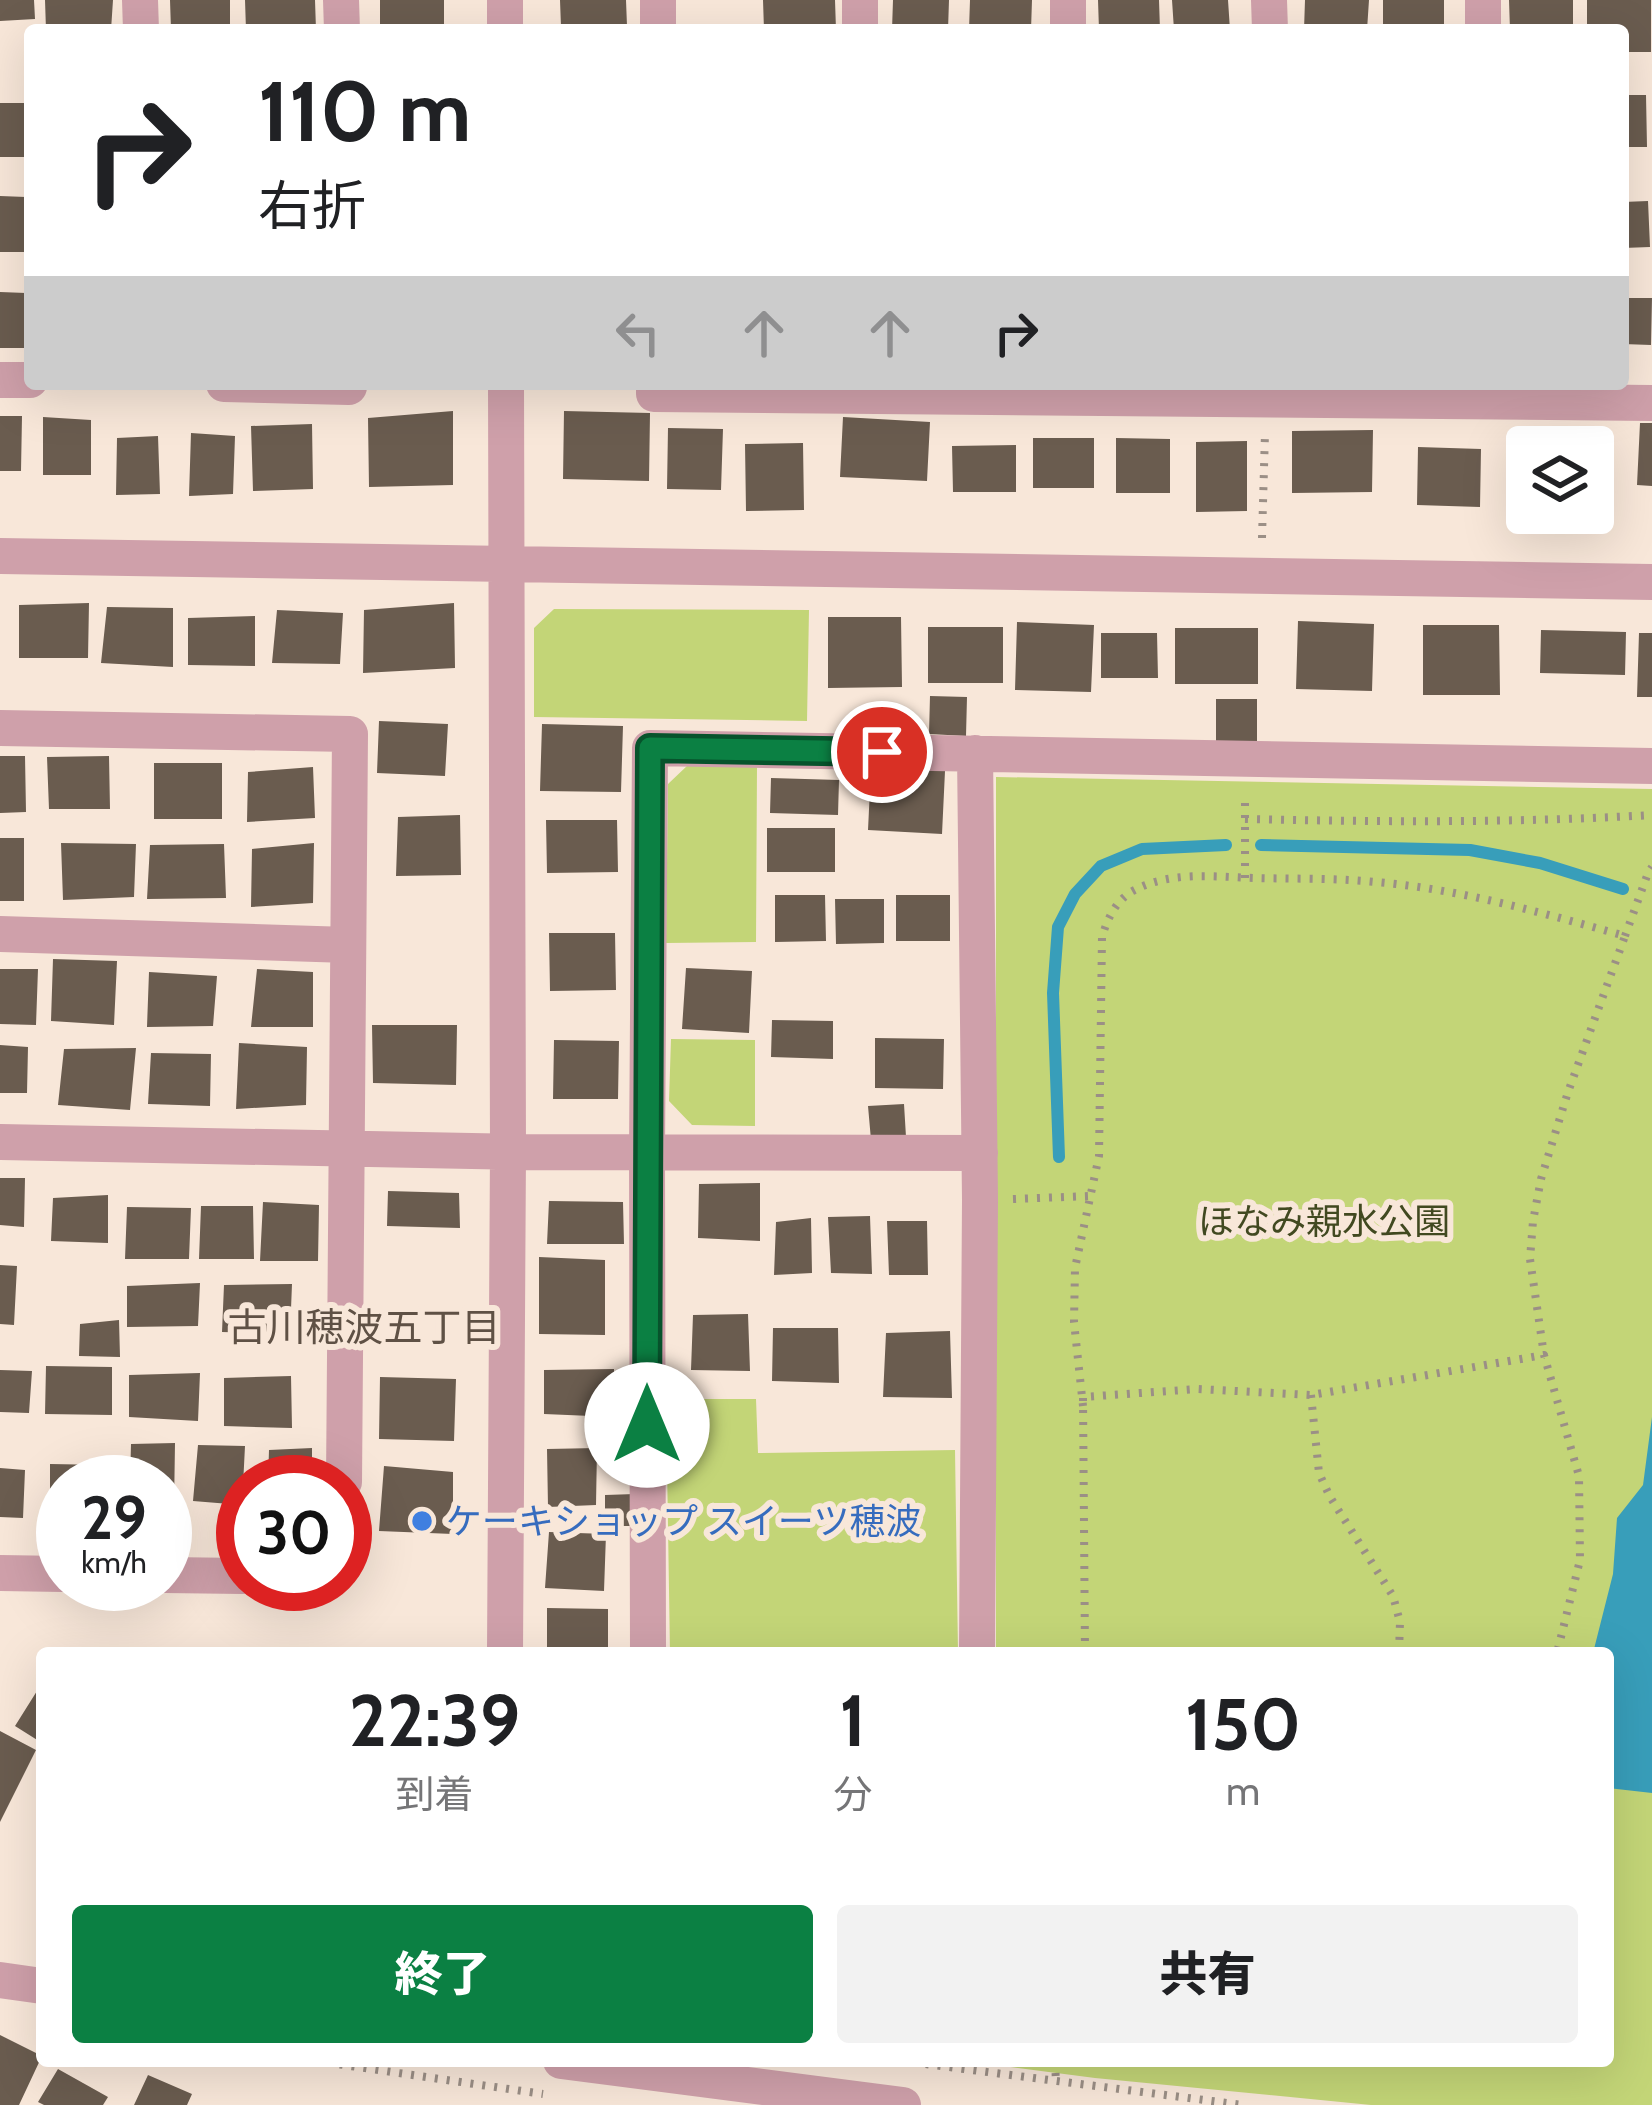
<!DOCTYPE html>
<html lang="ja">
<meta charset="utf-8">
<style>
:root{--surface:#fff;--page:#f2f2f2;--text:#202124;--muted:#757577;--accent:#0b8043}
body{margin:0;font-family:Cabin,"Noto Sans JP",sans-serif;background:var(--page);color:var(--text);height:100vh;display:flex;flex-direction:column;font-size:45px;white-space:nowrap}
*{box-sizing:border-box;margin:0}
p{font-size:39px;color:var(--muted)}
.icon{flex:none;width:66px;height:66px;fill:none;stroke:currentColor;stroke-width:2;stroke-linecap:round;stroke-linejoin:round}
.map{position:relative;flex:1;overflow:hidden}
.details{position:absolute;left:36px;top:1647px;width:1578px;height:420px;display:flex;flex-direction:column;background:var(--surface);border-radius:12px;box-shadow:0 12px 48px #0002}
.details>*{flex:none}
.top-card{position:absolute;left:24px;top:24px;width:1605px;height:366px;border-radius:12px;box-shadow:0 12px 48px #0002;background:#fff;color:var(--text);overflow:hidden}
.buttons{position:absolute;left:1506px;top:426px;display:grid;gap:24px}
.buttons a{display:grid;place-items:center;width:108px;height:108px;border-radius:12px;background:var(--surface);box-shadow:0 12px 48px #0002;font-size:60px}
.speed{position:absolute;left:36px;top:1455px;display:flex;gap:24px;font-size:60px;font-weight:700;text-align:center}
.speed>*{display:grid;place-content:center;width:156px;height:156px;border-radius:50%;background:var(--surface);box-shadow:0 12px 48px #0002;line-height:1}
.speed small{font-size:30px;font-weight:400}
.speed .limit{border:18px solid #d22;background:#fff;color:#111}
.pin{position:absolute;display:grid;place-items:center;width:102px;height:102px;color:#fff;margin:-51px;border:6px solid #fff;border-radius:50%;box-shadow:0 3px 12px #0007}
.me{position:absolute;width:132px;margin:-66px;rotate:0deg;stroke-linejoin:round;filter:drop-shadow(0 0 9px #0008)}
.turn{display:flex;align-items:center;gap:42px;height:252px;padding:0 36px;font-size:54px}
.turn .icon{width:156px;height:156px;stroke-width:2.5}
.turn b{display:block;font-size:84px;line-height:102px}
.lanes{display:flex;align-items:center;height:114px;padding:0 36px;background:#0003;justify-content:center;gap:60px;direction:ltr}
.lanes .off{opacity:.35}
.eta{display:flex;justify-content:space-evenly;align-items:center;height:204px;text-align:center}
.eta b{font-size:72px;font-weight:800;line-height:84px}
.primary-button{display:flex;gap:24px;margin-top:auto;padding:24px 36px}
.primary-button a{flex:1;height:138px;border-radius:12px;background:var(--accent);color:#fff;font-size:48px;font-weight:800;line-height:138px;text-align:center}
.primary-button a+a{background:var(--page);color:var(--text)}
.map>svg:first-child{display:block}
.green{fill:#c3d577}
.water{fill:#389eba}
.lines{fill:none;stroke-linecap:round;stroke-linejoin:round}
.stream{stroke:#389eba;stroke-width:12}
.building{fill:#6a5c4f}
.path{stroke:#9b8f86;stroke-width:8;stroke-dasharray:3 9;stroke-linecap:butt}
.minor{stroke:#cfa0aa;stroke-width:36}
.route-casing{stroke:#07532c;stroke-width:30}
.route{stroke:#0b8043;stroke-width:21}
.shop-dot{fill:#3f7fe0;stroke:#f8e7d9;stroke-width:4.5}
.labels{text-anchor:middle;dominant-baseline:central;stroke-width:12;stroke-linejoin:round;paint-order:stroke}
.park-label{font-size:36px;fill:#414920;stroke:#f8e7d9}
.shop-label{font-size:36px;fill:#366cbe;stroke:#f8e7d9;text-anchor:start}
.neighbourhood-label{font-size:39px;fill:#5f5145;stroke:#f8e7d9}
</style>
<div class="map">
<svg width="1652" height="2105" viewBox="0 0 1652 2105">
<rect width="100%" height="100%" fill="#f8e7d9"/>
<path class="green" d="M554 609 809 610 807 721 534 717V628Z
M688 765 757 766 756 942 666 943 668 784Z
M996 777 1652 789V2105H1371L1095 2078 996 2065V2061H1608V1653H996Z
M671 1039 755 1040V1126L692 1125 669 1101Z
M666 1399H756L758 1453 955 1450 958 1653H670Z"/>
<path class="water" d="M1652 1417V1793L1608 1788V1653H1593L1613 1574 1617 1518 1643 1485Z"/>
<g class="lines">
<path class="stream" d="M1261 845 1470 850 1540 863 1623 889
M1059 1157 1053 993 1058 927 1075 894 1101 866 1142 849 1226 845"/>
</g>
<path class="building" d="M0 0H34L35 19 0 21Z
M45 0H113L111 30H46Z
M170 0H230V30H171Z
M245 0H315L316 30H246Z
M380 0H444V29L380 30Z
M560 0H626L627 26 561 27Z
M763 0H835L836 30H764Z
M893 0H949L948 30H892Z
M970 0H1032L1031 30H969Z
M1098 0H1159L1160 30H1099Z
M1172 0H1228L1230 30H1174Z
M1305 0H1369L1367 30H1304Z
M1383 0H1444V30H1383Z
M1509 0H1573V30H1510Z
M1587 0H1651V52H1623V30H1587Z
M1623 95H1646L1647 147H1623Z
M0 103H26L24 157H0Z
M0 196 26 197 24 252H0Z
M1648 201 1650 247 1623 248V202Z
M0 292 26 293 27 348H0Z
M1623 298H1652L1651 345 1623 344Z
M453 411V485L369 487 368 418Z
M564 411 650 413 649 481 563 479Z
M0 416H22L21 471H0Z
M43 417 91 420V475H43Z
M843 417 930 422 927 481 840 477Z
M1640 423H1652V486L1637 485Z
M312 424 313 489 253 491 251 426Z
M668 428 723 429 721 490 667 489Z
M1373 430 1372 492 1292 493V431Z
M191 433 235 436 233 494 189 496Z
M1586 434V447H1527L1526 435Z
M158 436 160 494 116 495 117 438Z
M1033 438H1094V488H1033Z
M1116 438 1170 439V493H1116Z
M1247 441V511L1196 512V442Z
M803 443 804 510 746 511 745 444Z
M1016 445V492H953L952 446Z
M1418 447 1481 449 1480 507 1417 505Z
M89 603 88 658H19V605Z
M454 603 455 668 363 673 364 610Z
M107 607 173 608V667L101 663Z
M277 610 343 613 340 664 272 663Z
M255 616V666L188 665V618Z
M828 617H901L902 687 828 688Z
M1298 621 1374 624 1372 691 1296 689Z
M1017 622 1094 625 1091 692 1015 690Z
M1423 625H1499L1500 695H1423Z
M928 627H1003V683H928Z
M1175 628H1258V684H1175Z
M1541 630 1626 632 1625 675 1540 673Z
M1101 633H1157L1158 678H1101Z
M1639 633H1652V697H1637Z
M930 696 967 697 966 736 929 734Z
M1216 699H1257V741H1216Z
M379 721 448 724 445 776 377 773Z
M542 724 623 726 621 792 540 791Z
M0 756H25L26 812 0 813Z
M109 756 110 809H49L47 757Z
M154 763H222V819H154Z
M313 767 315 818 247 822 248 772Z
M871 768 945 771 942 834 868 830Z
M771 778 839 780 838 815 770 813Z
M460 815 461 875 396 876 398 817Z
M546 820H617L618 872 547 873Z
M767 828H835V872H767Z
M0 838H24V901H0Z
M61 843 136 844 134 897 63 900Z
M314 843 313 903 251 907 252 849Z
M224 844 226 898 147 899 150 845Z
M775 895H825L826 941 775 942Z
M896 895H950V941H896Z
M835 899H884V943L836 944Z
M549 933H615L616 990 550 991Z
M53 959 117 961 114 1025 51 1021Z
M686 968 752 971 749 1033 682 1029Z
M0 969H38L36 1025 0 1024Z
M257 969 313 972V1027H251Z
M149 972 217 976 213 1026 147 1027Z
M772 1020 833 1021V1059L771 1057Z
M372 1025H457L456 1085 373 1083Z
M875 1038 944 1039 943 1089 875 1088Z
M554 1040 619 1041 618 1099H553Z
M239 1043 307 1047 306 1105 236 1109Z
M0 1045 28 1047 27 1093H0Z
M136 1048 130 1110 58 1105 64 1049Z
M151 1053 211 1054 210 1106 148 1104Z
M904 1104 906 1137 871 1140 868 1106Z
M0 1178H25L24 1227 0 1225Z
M760 1183V1241L698 1238 699 1184Z
M388 1191 459 1193 460 1228 387 1226Z
M108 1195V1243L51 1241 53 1198Z
M549 1201 623 1202 624 1244H547Z
M263 1202 319 1205 318 1261H260Z
M201 1206H253L254 1259H199Z
M127 1207 191 1208 189 1259H125Z
M870 1216 872 1274 831 1273 828 1217Z
M811 1218 812 1273 774 1275 776 1222Z
M887 1221H927L928 1275H889Z
M539 1257 605 1260V1335L539 1334Z
M0 1265 17 1266 14 1325 0 1324Z
M200 1283 198 1326 127 1327V1286Z
M292 1284 290 1334 222 1332 224 1285Z
M748 1314 750 1371 691 1370 693 1315Z
M119 1320 120 1357 79 1356 80 1324Z
M773 1328H838L839 1383 772 1381Z
M950 1331 952 1398 883 1397 886 1333Z
M46 1366 112 1367V1415L45 1414Z
M614 1369 615 1417 544 1414V1370Z
M0 1370 32 1371 29 1413 0 1412Z
M200 1373 198 1421 129 1417V1375Z
M291 1376 292 1428 224 1426V1378Z
M380 1377 456 1379 454 1441 379 1439Z
M175 1443 174 1507H165V1482H130L131 1444Z
M198 1445 245 1446 242 1505 193 1501Z
M312 1448V1482H268L269 1450Z
M597 1448 596 1505 548 1507 547 1449Z
M50 1464 106 1465V1482H63V1514H50Z
M384 1466 453 1472V1534L379 1531Z
M0 1468 25 1470 23 1518 0 1517Z
M635 1494 636 1526H605V1495Z
M549 1532 606 1534 604 1591 545 1588Z
M547 1608 608 1609V1653H547Z
M42 1683V1743L15 1726Z
M0 1731 36 1750 0 1822Z
M0 2035 42 2056 19 2105H0Z
M58 2069 108 2097 103 2105H44L38 2102Z
M148 2075 192 2094 187 2105H134Z"/>
<g class="lines">
<path class="path" d="M1262 538 1265 433
M1245 819C1381 822 1516 823 1652 815
M1245 878V796
M1625 936 1648 873 1652 867
M1013 1199 1090 1196
M1311 1395 1319 1473 1330 1497 1393 1596 1400 1622 1399 1653
M1083 1406 1074 1322 1075 1268 1099 1156 1102 937C1107 920 1115 902 1131 892 1169 870 1214 877 1256 878 1295 879 1335 878 1375 882 1460 889 1543 913 1625 936L1568 1092 1541 1179 1533 1221 1530 1259 1544 1355
M1085 1653 1083 1397 1198 1389 1311 1395 1544 1355 1579 1476 1580 1560 1557 1653
M316 2061 543 2094
M902 2061 1243 2105
M1055 2061 1056 2083"/>
<path class="minor" d="M140 0 141 30
M341 0 342 30
M505 0V30
M860 0V30
M1068 0V30
M1269 0 1270 30
M1483 0V30
M658 30V0
M0 380H30
M224 384 349 387V384
M654 384V394L1652 403
M0 556 1652 582
M0 728 350 734 344 1482
M975 753 980 1200 977 1653
M0 934 348 945
M0 1142 523 1152 980 1153
M0 1573 63 1574
M165 1575 243 1576
M505 1653 508 1151 506 384
M648 1653 647 1152 650 748 1652 766
M0 1980 42 1986
M561 2061 903 2105"/>
</g>
<g class="lines">
<g class="route-casing">
<path id="route" d="M647 1425 650 748 882 752"/>
</g>
<use href="#route" class="route"/>
</g>
<circle class="shop-dot" cx="422" cy="1521" r="12"/>
<g class="labels">
<g class="park-label">
<text x="1324" y="1221">ほなみ親水公園</text>
</g>
<g class="shop-label">
<text x="446" y="1521">ケーキショップ スイーツ穂波</text>
</g>
<g class="neighbourhood-label">
<text x="364" y="1327">古川穂波五丁目</text>
</g>
</g>
</svg>
<div class="buttons">
<a><svg class="icon" aria-label="layers" viewBox="0 0 24 24"><path d="M12 4l9 5-9 5-9-5zM3 14l9 5 9-5"/></svg></a>
</div>
<div class="speed"><div>29<small>km/h</small></div><div class="limit">30</div></div>
<div class="pin" style="left:882px;top:752px;background:#d93025"><svg class="icon" aria-label="arrive" viewBox="0 0 24 24"><path d="M6 21V4h12l-3 4 3 4H6"/></svg></div>
<svg class="me" style="left:647px;top:1425px" viewBox="-20 -20 40 40"><circle r="19" fill="#fff"/><path d="M0-13L10 11 0 6-10 11z" fill="#0b8043"/></svg>
<div class="top-card">
<div class="turn"><svg class="icon" aria-label="right" viewBox="0 0 24 24"><path d="M7 20v-9h11M14 6l5 5-5 5"/></svg><div><b>110 m</b>右折</div></div>
<div class="lanes"><svg class="icon off" aria-label="left" viewBox="0 0 24 24"><path d="M17 20v-9H6M10 6l-5 5 5 5"/></svg><svg class="icon off" aria-label="ahead" viewBox="0 0 24 24"><path d="M12 20V5M6 11l6-6 6 6"/></svg><svg class="icon off" aria-label="ahead" viewBox="0 0 24 24"><path d="M12 20V5M6 11l6-6 6 6"/></svg><svg class="icon" aria-label="right" viewBox="0 0 24 24"><path d="M7 20v-9h11M14 6l5 5-5 5"/></svg></div>
</div>
<section class="details">
<div class="eta">
<div><b>22:39</b><p>到着</p></div>
<div><b>1</b><p>分</p></div>
<div><b>150</b><p>m</p></div>
</div>
<div class="primary-button"><a>終了</a><a>共有</a></div>
</section>
</div>
